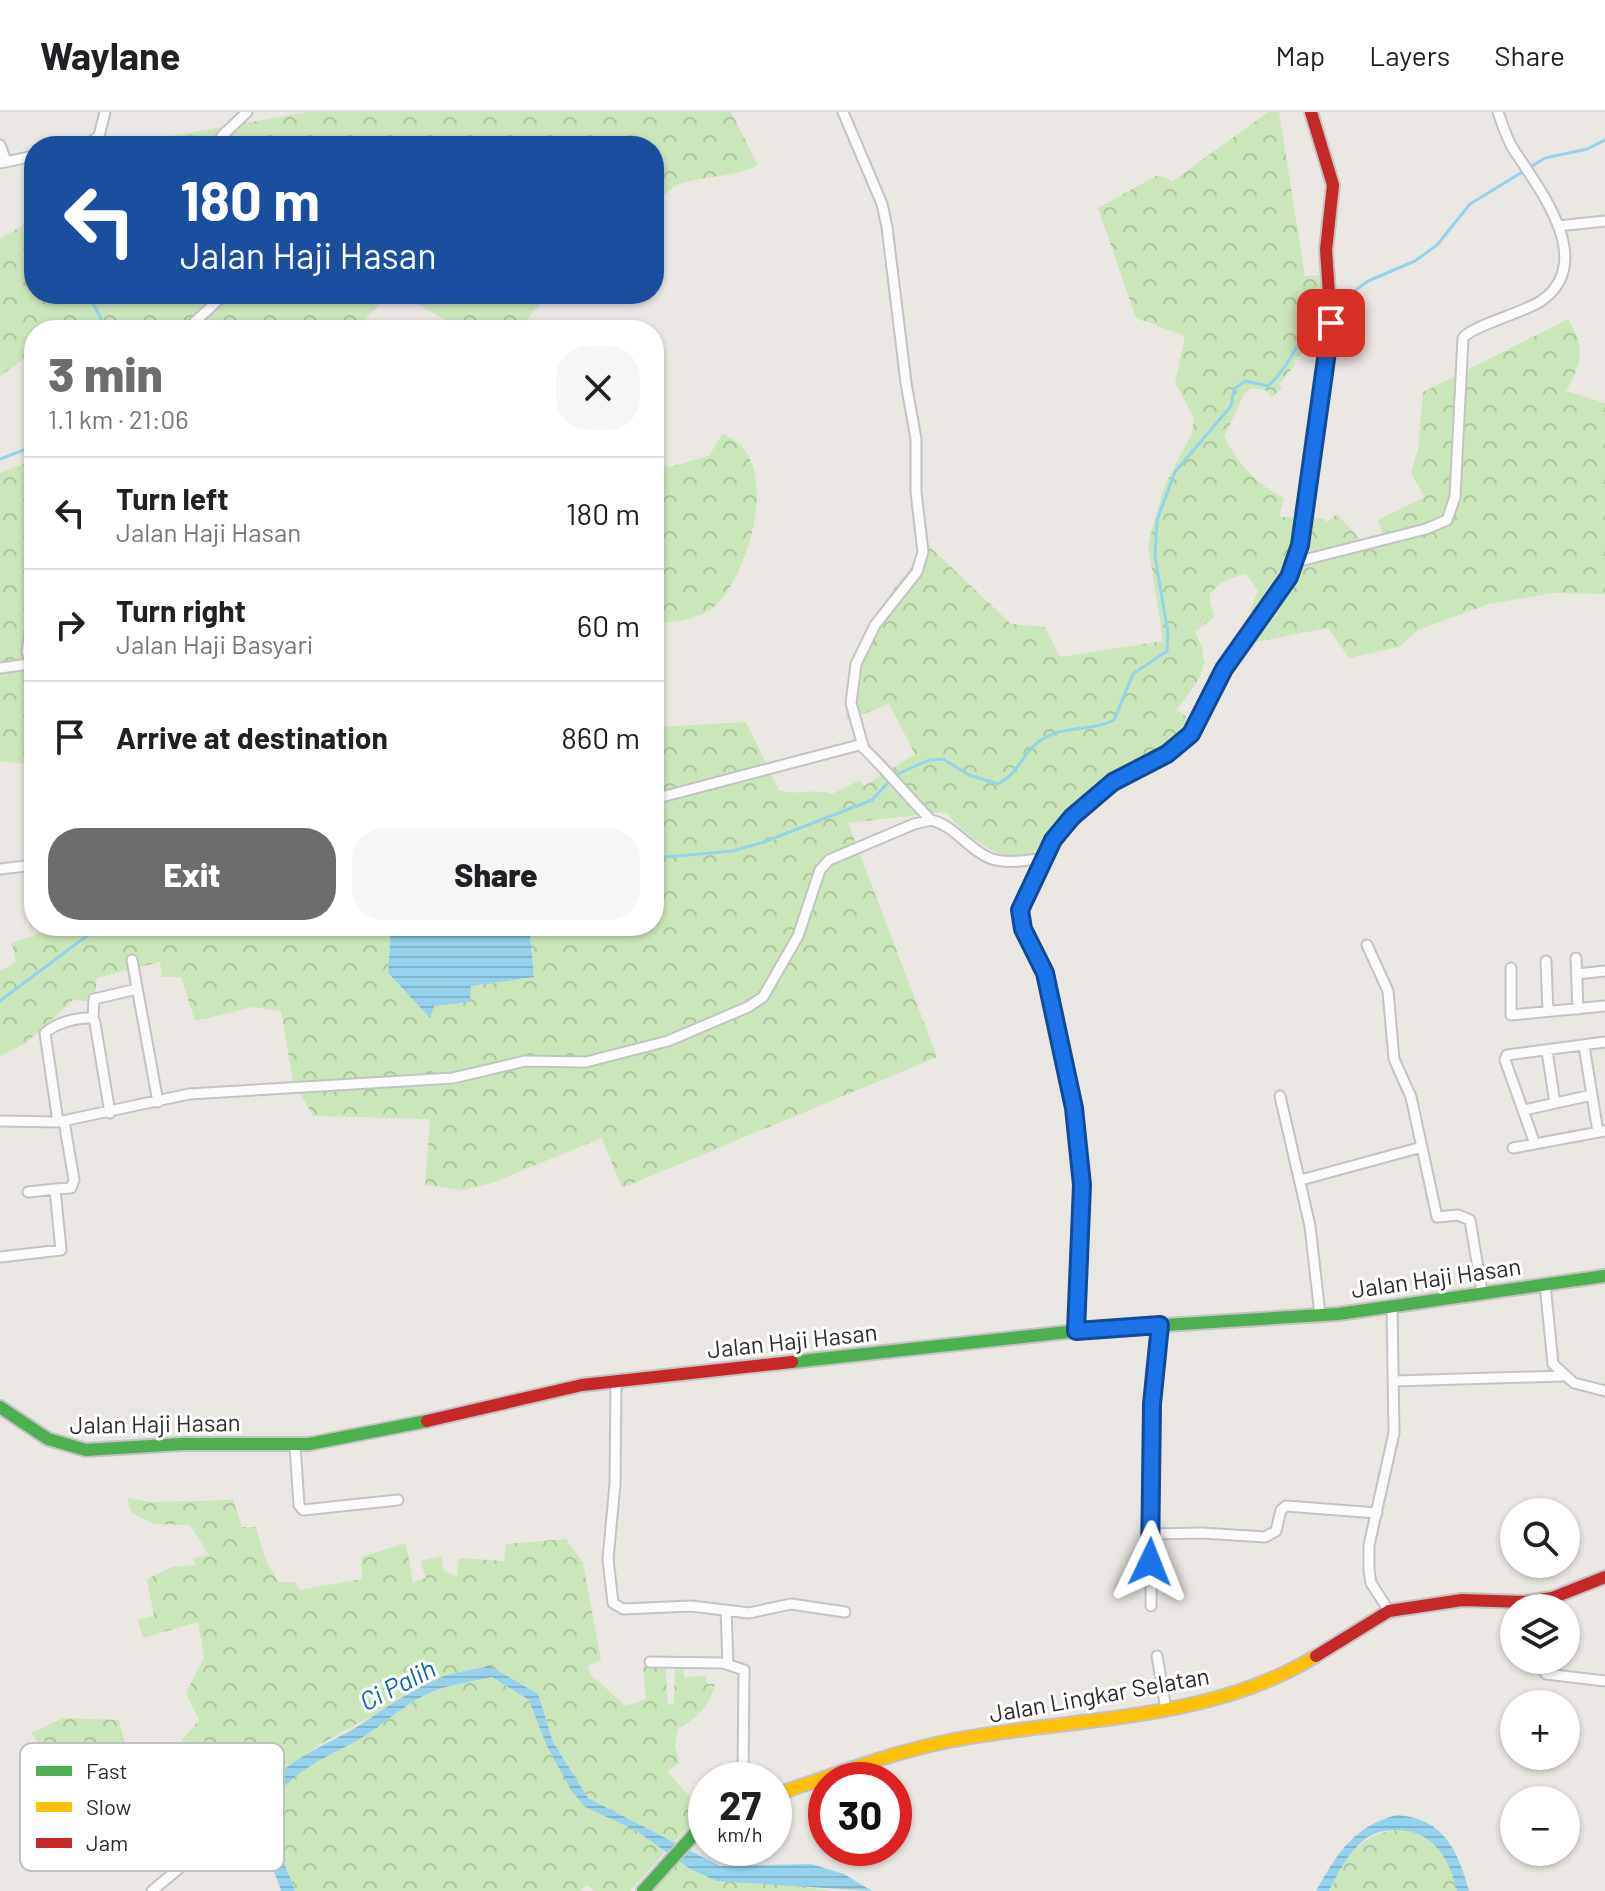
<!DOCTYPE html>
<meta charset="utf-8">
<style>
:root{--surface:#fff;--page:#f6f6f6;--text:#202124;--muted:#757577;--line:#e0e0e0;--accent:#6e6d6c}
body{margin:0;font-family:Barlow,sans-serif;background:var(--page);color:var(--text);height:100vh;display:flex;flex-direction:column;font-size:30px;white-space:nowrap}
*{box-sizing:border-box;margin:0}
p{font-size:26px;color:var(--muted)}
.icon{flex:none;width:44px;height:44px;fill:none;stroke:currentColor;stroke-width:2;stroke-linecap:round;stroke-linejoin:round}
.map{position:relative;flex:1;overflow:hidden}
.panel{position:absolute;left:24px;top:208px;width:640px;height:616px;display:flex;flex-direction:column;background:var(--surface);border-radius:32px;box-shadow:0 2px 6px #0004}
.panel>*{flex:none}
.top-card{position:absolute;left:24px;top:24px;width:640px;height:168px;border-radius:32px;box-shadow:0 2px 6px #0004;background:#1a4fa0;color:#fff;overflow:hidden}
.tools{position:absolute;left:1500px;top:1386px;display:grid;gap:16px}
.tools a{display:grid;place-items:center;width:80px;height:80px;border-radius:50%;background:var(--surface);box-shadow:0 2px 6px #0004;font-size:40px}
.speed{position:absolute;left:688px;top:1650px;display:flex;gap:16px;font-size:40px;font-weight:700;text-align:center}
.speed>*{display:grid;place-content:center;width:104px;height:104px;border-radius:50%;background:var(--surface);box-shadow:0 2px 6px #0004;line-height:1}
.speed small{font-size:20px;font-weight:400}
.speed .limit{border:12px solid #d22;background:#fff;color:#111}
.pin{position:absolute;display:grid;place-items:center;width:68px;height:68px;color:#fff;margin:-34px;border-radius:16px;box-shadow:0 4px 12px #0006}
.me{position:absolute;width:88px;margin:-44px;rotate:2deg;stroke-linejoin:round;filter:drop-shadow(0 0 6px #0008)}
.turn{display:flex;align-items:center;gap:28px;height:168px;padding:0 24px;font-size:36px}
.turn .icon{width:104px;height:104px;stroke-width:2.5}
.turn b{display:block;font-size:56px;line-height:68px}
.round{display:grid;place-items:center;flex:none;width:84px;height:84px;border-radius:32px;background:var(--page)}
.overview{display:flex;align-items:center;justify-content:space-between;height:136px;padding:0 24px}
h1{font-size:48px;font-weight:800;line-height:60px;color:var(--accent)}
.primary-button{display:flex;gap:16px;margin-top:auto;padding:16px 24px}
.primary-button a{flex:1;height:92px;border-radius:32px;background:var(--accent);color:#fff;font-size:32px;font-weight:800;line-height:92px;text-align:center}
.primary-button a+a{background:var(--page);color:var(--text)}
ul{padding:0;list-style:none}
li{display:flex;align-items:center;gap:24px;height:112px;padding:0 24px;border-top:2px solid var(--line)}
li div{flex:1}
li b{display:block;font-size:30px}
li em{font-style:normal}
header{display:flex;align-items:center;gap:48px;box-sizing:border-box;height:112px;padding:0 40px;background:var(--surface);border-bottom:2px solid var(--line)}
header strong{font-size:38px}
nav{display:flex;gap:44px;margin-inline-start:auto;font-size:28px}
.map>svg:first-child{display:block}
.forest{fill:url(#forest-crowns)}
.water{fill:url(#water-rules)}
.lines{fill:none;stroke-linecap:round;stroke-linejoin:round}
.stream{stroke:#95d3ed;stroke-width:3}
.street-casing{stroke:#c4c3c3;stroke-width:13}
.fast-casing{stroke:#c4c3c3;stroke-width:16}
.slow-casing{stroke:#c4c3c3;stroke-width:16}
.jam-casing{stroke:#c4c3c3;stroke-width:16}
.street{stroke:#fcfbfb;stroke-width:9}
.fast{stroke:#4caf50;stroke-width:12}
.slow{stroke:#ffc107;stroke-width:12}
.jam{stroke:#c62828;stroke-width:12}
.route-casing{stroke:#114b97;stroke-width:20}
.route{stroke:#1a73e8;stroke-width:14}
.labels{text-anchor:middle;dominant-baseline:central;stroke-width:6;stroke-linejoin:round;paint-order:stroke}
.street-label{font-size:24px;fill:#2c2c2c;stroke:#fff}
.water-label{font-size:26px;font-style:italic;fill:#0a67a3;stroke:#fff}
.key{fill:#fff;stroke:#c0c0c0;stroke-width:2}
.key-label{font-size:22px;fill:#2c2c2c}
</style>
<header>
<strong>Waylane</strong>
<nav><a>Map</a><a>Layers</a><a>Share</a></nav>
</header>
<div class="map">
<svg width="1605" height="1779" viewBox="0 0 1605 1779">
<defs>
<pattern id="forest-crowns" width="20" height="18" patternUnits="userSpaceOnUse" patternTransform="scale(2)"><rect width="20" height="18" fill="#cbe6ba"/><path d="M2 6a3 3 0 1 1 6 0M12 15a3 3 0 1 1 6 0" fill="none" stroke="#aec5a0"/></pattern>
<pattern id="water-rules" width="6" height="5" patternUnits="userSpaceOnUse" patternTransform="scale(2)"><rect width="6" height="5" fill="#95d3ed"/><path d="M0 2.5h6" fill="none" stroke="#81b5cb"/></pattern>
</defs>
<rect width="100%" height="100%" fill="#eae7e2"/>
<path class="forest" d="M308 0H731L758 53C735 66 705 63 679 72 670 76 663 85 654 90V34H147L159 26Z
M1268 0H1279L1305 164 1324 163 1321 229 1293 248 1295 252 1280 272 1282 276 1272 285 1265 278 1251 276 1244 282 1224 325C1240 353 1255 372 1284 386L1279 405 1322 406 1327 410 1337 402 1369 437 1387 432 1378 408 1425 385 1411 361 1418 337 1423 280 1568 207C1586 235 1582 251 1566 279L1605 291V482L1553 481 1489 492 1418 518 1399 535 1349 546 1328 516 1256 530 1251 497 1258 478 1246 462C1229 466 1219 469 1209 484L1214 505 1195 520C1215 557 1198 568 1176 598L1190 607C1170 642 1129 650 1098 675 1084 687 1038 740 1028 743 995 752 966 720 945 700L848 711 937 945 622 1076 602 1026 489 1072 462 1078 425 1073 430 1007 313 1004 293 969 281 899 253 895 195 909 181 865H162L160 850 97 866 95 883 87 889 73 888 26 931 0 944V859L16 850 12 831 47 819 46 814H391L388 862 430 906 434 894 470 874 534 865 529 814H654V615L746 610 779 678C797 684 815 676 832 682L860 668 864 674 915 642 889 592 846 609C850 532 878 490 930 435L1011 512 1045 515 1060 545 1163 529 1148 432 1164 375 1192 321 1194 306 1175 271 1185 224 1136 206 1098 96 1158 63 1173 69Z
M34 106V182H549L518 218H463L421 194 388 184 354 218H75L73 215 34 218V240L0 264V127Z
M722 322C784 343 751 456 718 491 702 508 675 510 654 512V350L669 355 709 344Z
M34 348V653L0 649V361Z
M127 1386 150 1390 233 1388 242 1415H256L264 1444 278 1470H295L300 1478 362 1467 361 1445 406 1431 413 1470 426 1466 420 1449 441 1444 443 1458 457 1465 459 1446 504 1449 506 1432 566 1427 583 1451 601 1548 587 1554 592 1564 626 1594 646 1587 643 1555 665 1554 668 1592 674 1591 675 1556 683 1555 684 1565 706 1564 707 1572H715C711 1591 699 1605 678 1617L675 1633 679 1651 667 1659 704 1701 674 1730 588 1686 553 1630 538 1582 490 1555C426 1579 301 1626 264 1684L163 1708 110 1665 80 1687 31 1621 63 1606 119 1608 125 1633 158 1673 163 1668 162 1652 199 1608 186 1581 204 1545 198 1510 143 1526 138 1508 154 1504 147 1467 172 1455 195 1453 193 1446 209 1443 190 1413 154 1412 132 1401Z
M492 1565 529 1588 546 1632 585 1695 635 1718 665 1740 630 1779H596L587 1773 580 1779H295C288 1757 271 1727 272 1703 274 1661 343 1640 371 1620 392 1605 408 1590 432 1580 450 1572 472 1570 492 1565Z
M1405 1717C1438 1724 1450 1749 1457 1779H1330C1347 1741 1361 1720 1405 1717Z
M679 1749 690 1757 830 1779H652Z"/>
<path class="water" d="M391 814H529L534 865 471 874 470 890 434 894 430 906 388 861Z
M490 1554 538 1582 553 1630 588 1686 720 1754 811 1752 844 1762 872 1779 717 1769 690 1757 635 1718 585 1695 571 1678 546 1632 529 1588 492 1565C472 1570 450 1572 432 1580 408 1590 392 1605 371 1620 343 1640 274 1661 272 1703 271 1727 288 1757 295 1779H281C276 1760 254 1719 256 1704 262 1653 327 1635 363 1611 387 1595 410 1579 437 1567 452 1560 473 1558 490 1554Z
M1397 1703C1444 1706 1458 1739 1469 1779H1457C1449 1745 1432 1716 1392 1718 1382 1719 1372 1721 1364 1728 1348 1741 1338 1761 1329 1779H1316C1337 1742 1353 1714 1397 1703Z"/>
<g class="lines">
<path class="stream" d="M88 182 107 218
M1335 193 1368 169 1415 149 1437 133 1470 92 1545 46 1587 37 1605 28
M0 347 34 334
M654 746 733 739 764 730 872 688 895 663 929 648 943 647 969 663 998 672C1019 662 1022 640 1041 628 1063 613 1091 620 1114 608L1133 562 1167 539 1168 521 1155 444 1157 408 1175 360 1231 294 1234 277 1245 269 1268 274C1294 251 1298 221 1325 200
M0 889 100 814"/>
<g class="street-casing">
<path id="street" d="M843 0 882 92 887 115 906 271 916 327V380L923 440 917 460 875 513 856 552 851 591 863 634
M0 33 6 49
M86 34 99 24 105 0
M217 34 222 24 247 0
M0 51 34 44
M1558 114 1605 109
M186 218 225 182
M1296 450 1426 417 1447 408 1455 385 1463 226C1471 214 1523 201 1541 189 1599 149 1536 73 1512 35 1506 24 1502 12 1498 0
M34 493 27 540 34 562
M0 556 29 552
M654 687 859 633C867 636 918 696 931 708
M0 757 34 753
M1367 833 1388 879 1394 947 1411 985 1437 1105 1458 1103 1470 1108 1482 1180
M1576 846 1578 897
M132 848 158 990
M1546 849 1548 899
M1511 856V903L1605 894
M1577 862 1605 859
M93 906 94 887 137 877
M1584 934 1598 1020
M1547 939 1555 991
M1280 984 1310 1114 1320 1203
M1524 998 1592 983
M0 1009 58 1010 189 982 453 966 525 949 586 950 668 929 748 895 763 885 798 824 820 758 829 748 914 712 931 708C956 714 969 739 992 747 1009 752 1028 748 1045 746
M58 1010 45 921C56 911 77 905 93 906L95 911 110 1001
M1535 1032 1505 948 1507 943 1605 930
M1513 1036 1605 1019
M1301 1068 1422 1035
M55 1077 71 1076 74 1068 64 1009
M0 1145 61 1138 55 1077 28 1080
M1545 1172 1553 1252 1574 1271 1605 1279
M1395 1269 1562 1264
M616 1271 615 1372 608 1447 613 1491 623 1497 691 1494 749 1501 791 1492 845 1500
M295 1333 299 1393 303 1398 398 1388
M1151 1422 1202 1421 1265 1425 1276 1419 1281 1398 1286 1394 1377 1401
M1151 1494 1152 1292 1160 1213
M726 1498 728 1552
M1389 1499 1371 1471 1369 1458V1433L1394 1321 1392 1194
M1157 1544 1166 1597
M1536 1548 1546 1562 1605 1569
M650 1550 723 1551 744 1558 743 1668
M152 1779 183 1753"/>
</g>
<g class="fast-casing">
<path id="fast" d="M1076 1219 1082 1073 1074 996 1045 861 1023 817 1020 798 1053 728 1097 683
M792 1250 1086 1218 1338 1202 1605 1164
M0 1295 48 1327 86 1338 182 1332H309L427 1309
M643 1779 706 1709"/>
</g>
<g class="slow-casing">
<path id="slow" d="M1097 683 1113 670 1167 642 1191 622 1224 557 1272 493 1296 450 1312 342
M774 1683C832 1664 889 1641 949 1629 1070 1605 1208 1611 1316 1544"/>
</g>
<g class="jam-casing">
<path id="jam" d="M1311 0 1333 73 1326 138 1331 211 1312 342
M427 1309 582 1273 792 1250
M1316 1544 1389 1499 1462 1488 1525 1490 1552 1486 1605 1465"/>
</g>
<use href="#street" class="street"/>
<use href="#fast" class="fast"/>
<use href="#slow" class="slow"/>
<use href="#jam" class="jam"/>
</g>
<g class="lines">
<g class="route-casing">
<path id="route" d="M1150 1450 1152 1292 1160 1213 1076 1219 1082 1073 1074 996 1045 861 1023 817 1020 798 1053 728 1072 705 1113 670 1167 642 1191 622 1224 557 1289 465 1300 433 1331 211"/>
</g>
<use href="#route" class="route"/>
</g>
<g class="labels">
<g class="street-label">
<text transform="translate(1436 1165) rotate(-8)">Jalan Haji Hasan</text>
<text transform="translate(792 1228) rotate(-6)">Jalan Haji Hasan</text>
<text transform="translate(155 1311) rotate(-1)">Jalan Haji Hasan</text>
<text transform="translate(1099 1582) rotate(-10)">Jalan Lingkar Selatan</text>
</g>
<g class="water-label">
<text transform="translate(397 1572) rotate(-27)">Ci Palih</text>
</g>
</g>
<rect x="20" y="1631" width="264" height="128" rx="12" class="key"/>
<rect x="36" y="1654" width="36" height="10" fill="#4caf50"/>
<rect x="36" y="1690" width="36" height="10" fill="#ffc107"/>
<rect x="36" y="1726" width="36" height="10" fill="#c62828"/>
<g class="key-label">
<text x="86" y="1667">Fast</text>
<text x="86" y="1703">Slow</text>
<text x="86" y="1739">Jam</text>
</g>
</svg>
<div class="tools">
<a><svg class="icon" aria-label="search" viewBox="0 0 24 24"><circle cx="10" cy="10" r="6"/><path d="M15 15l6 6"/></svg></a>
<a><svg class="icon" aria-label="layers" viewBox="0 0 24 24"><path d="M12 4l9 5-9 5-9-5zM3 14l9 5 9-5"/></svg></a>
<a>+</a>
<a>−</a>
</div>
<div class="speed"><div>27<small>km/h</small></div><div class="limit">30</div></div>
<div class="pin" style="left:1331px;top:211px;background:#d93025"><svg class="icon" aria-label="arrive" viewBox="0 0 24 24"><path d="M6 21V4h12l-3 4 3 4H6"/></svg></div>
<svg class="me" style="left:1150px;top:1450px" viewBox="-20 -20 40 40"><path d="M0-17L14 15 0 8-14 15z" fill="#1a73e8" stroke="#fff" stroke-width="4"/></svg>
<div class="top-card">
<div class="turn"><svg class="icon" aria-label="left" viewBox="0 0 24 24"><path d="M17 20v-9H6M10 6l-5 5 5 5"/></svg><div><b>180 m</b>Jalan Haji Hasan</div></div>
</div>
<section class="panel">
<div class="overview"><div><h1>3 min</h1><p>1.1 km · 21:06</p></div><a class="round"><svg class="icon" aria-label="close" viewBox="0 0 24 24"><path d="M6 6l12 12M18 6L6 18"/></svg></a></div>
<ul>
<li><svg class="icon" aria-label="left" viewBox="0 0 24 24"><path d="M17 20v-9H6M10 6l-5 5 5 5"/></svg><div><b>Turn left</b><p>Jalan Haji Hasan</p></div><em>180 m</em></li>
<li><svg class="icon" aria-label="right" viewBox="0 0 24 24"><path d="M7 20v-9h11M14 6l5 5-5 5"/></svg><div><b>Turn right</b><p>Jalan Haji Basyari</p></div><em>60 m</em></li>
<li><svg class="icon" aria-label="arrive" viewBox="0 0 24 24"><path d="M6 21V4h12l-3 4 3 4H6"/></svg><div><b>Arrive at destination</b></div><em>860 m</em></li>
</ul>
<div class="primary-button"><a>Exit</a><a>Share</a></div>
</section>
</div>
